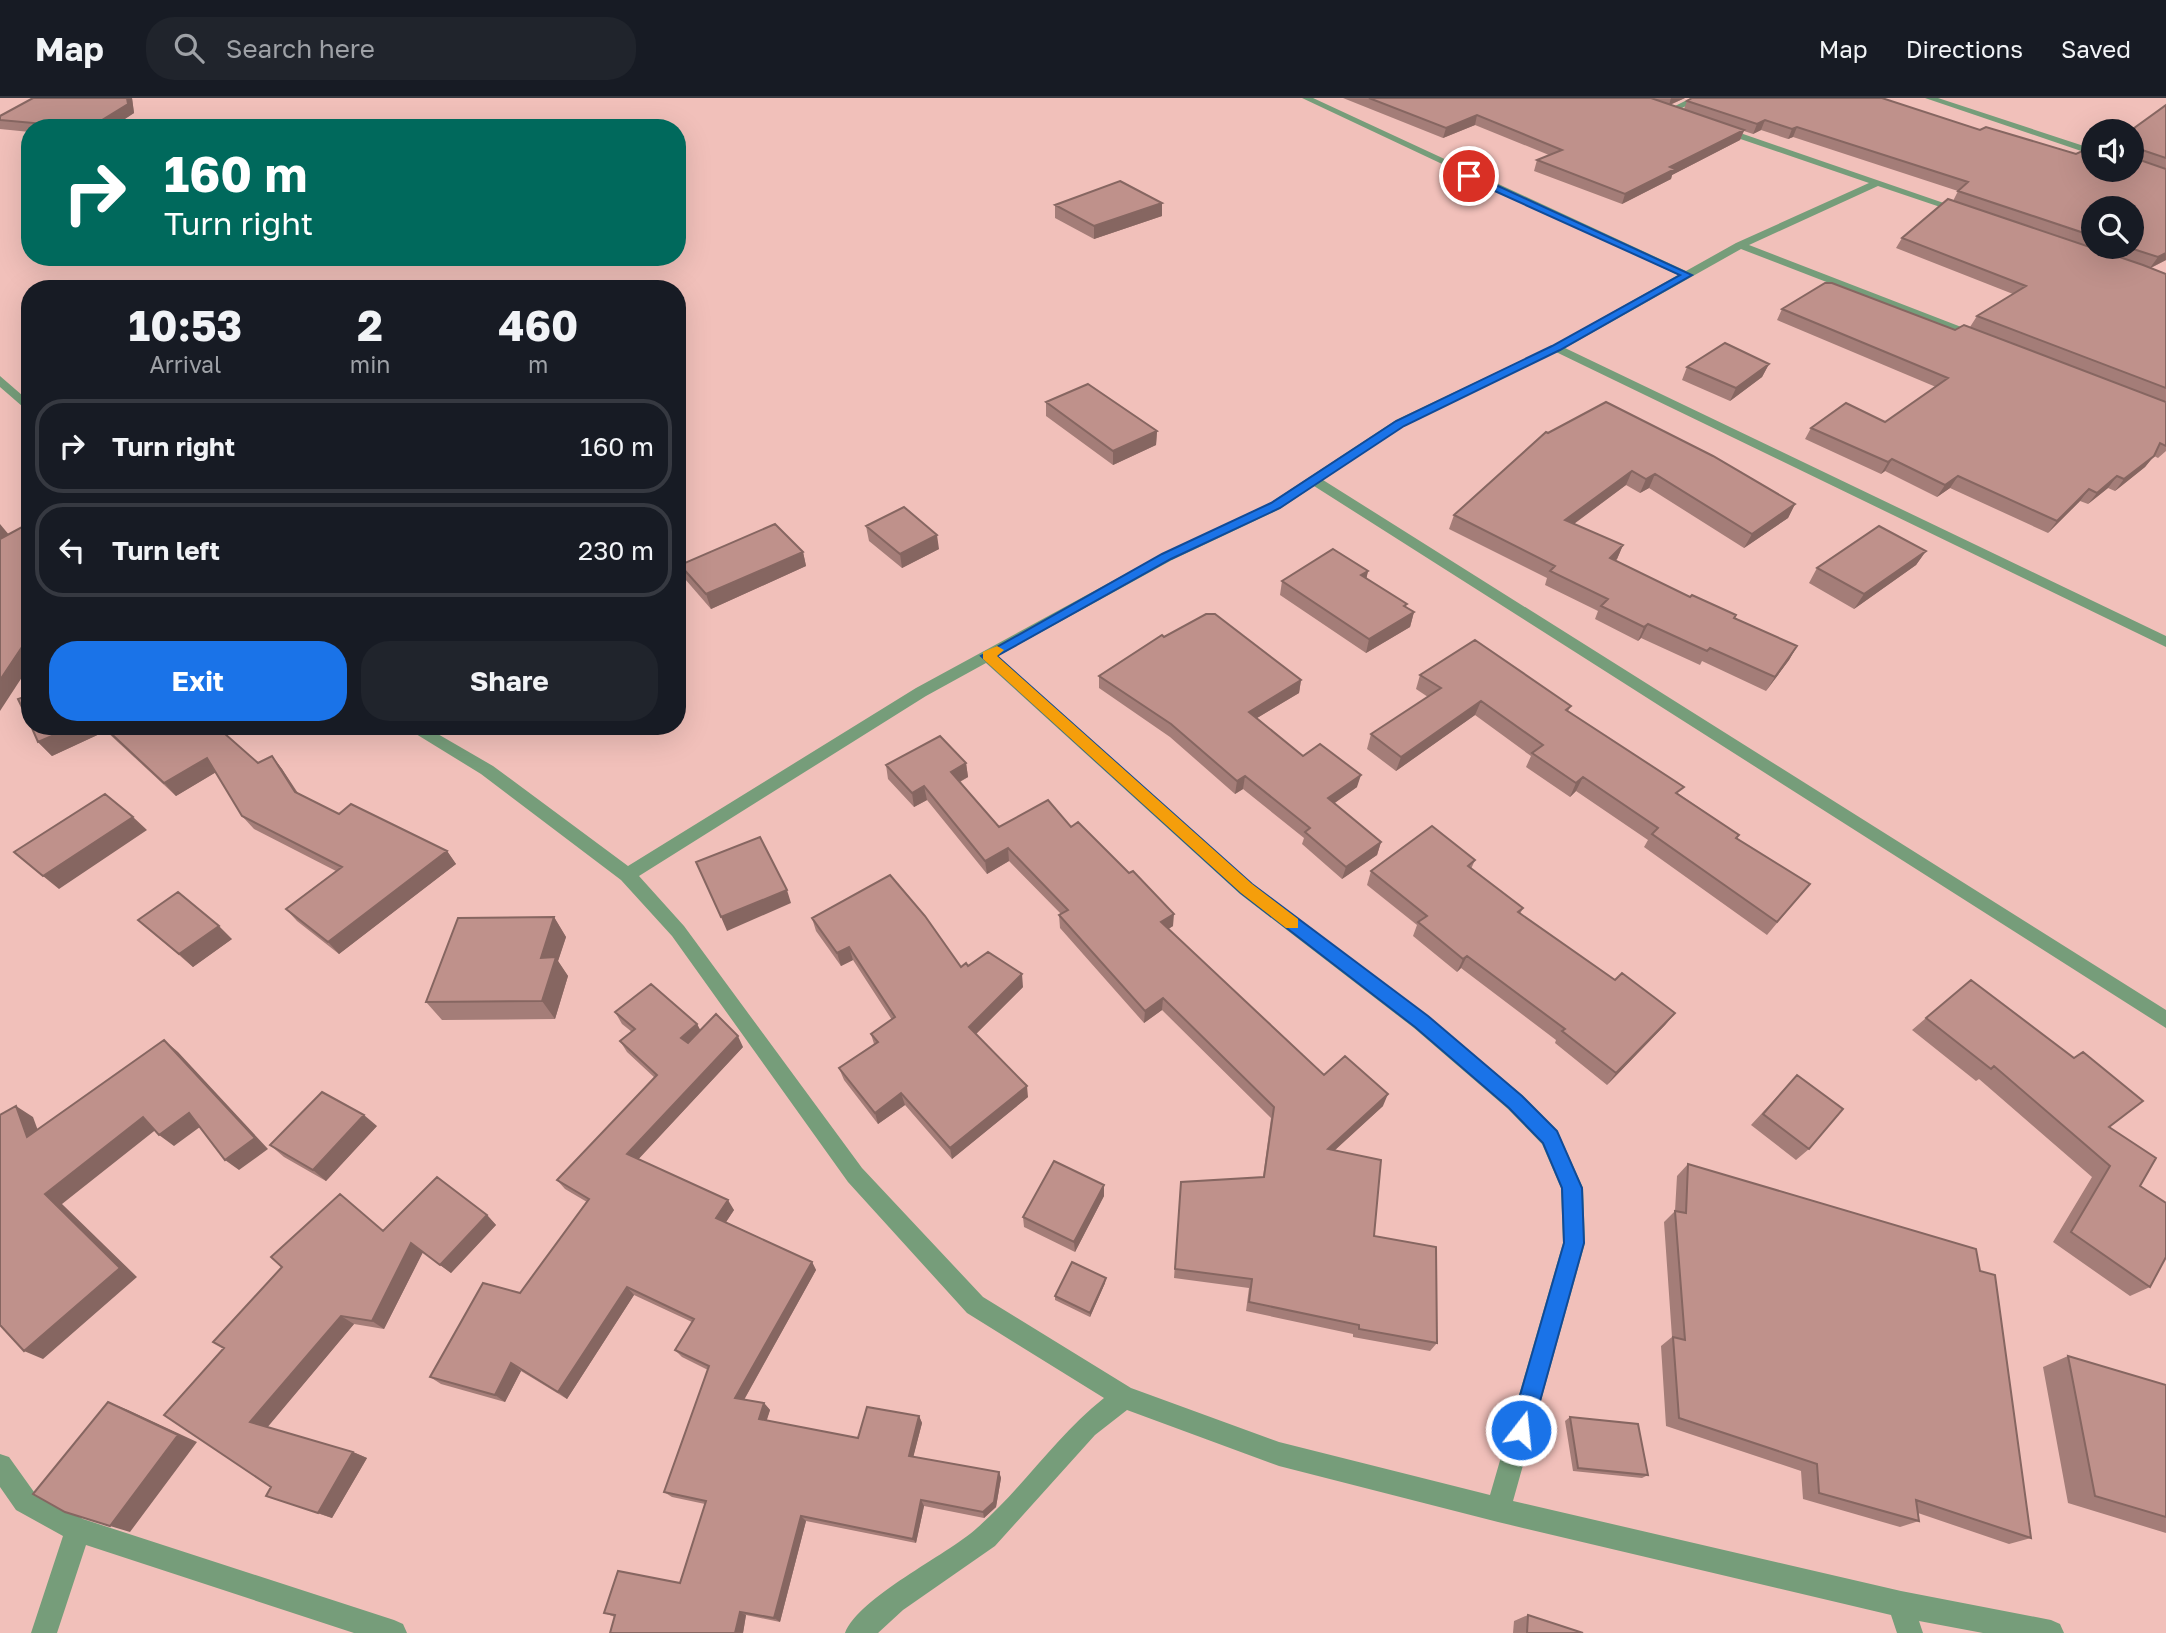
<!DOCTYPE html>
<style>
:root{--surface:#171b24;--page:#20242c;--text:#f1f3f6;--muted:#9ea1a6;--line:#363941;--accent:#1a73e8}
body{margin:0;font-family:"Golos Text",sans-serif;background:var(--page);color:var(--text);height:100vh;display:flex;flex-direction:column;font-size:26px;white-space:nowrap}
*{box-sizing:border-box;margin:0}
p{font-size:23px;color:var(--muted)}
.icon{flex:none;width:38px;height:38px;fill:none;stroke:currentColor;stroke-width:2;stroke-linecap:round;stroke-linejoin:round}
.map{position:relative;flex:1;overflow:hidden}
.drawer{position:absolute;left:21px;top:182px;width:665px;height:455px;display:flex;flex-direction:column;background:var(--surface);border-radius:28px;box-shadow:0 7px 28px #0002}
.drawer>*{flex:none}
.guide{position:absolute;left:21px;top:21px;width:665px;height:147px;border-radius:28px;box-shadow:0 7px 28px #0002;background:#00695c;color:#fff;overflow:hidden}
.buttons{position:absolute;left:2081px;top:21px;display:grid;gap:14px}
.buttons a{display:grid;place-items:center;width:63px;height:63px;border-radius:50%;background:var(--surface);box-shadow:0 7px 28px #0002;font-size:35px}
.pin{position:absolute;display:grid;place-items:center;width:60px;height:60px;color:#fff;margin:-30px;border:4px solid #fff;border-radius:50%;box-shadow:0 2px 7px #0007}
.me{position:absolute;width:77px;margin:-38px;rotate:16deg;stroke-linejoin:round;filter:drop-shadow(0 0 5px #0008)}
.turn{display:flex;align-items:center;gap:24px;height:147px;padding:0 28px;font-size:32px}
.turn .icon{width:91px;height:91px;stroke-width:2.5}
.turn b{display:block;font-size:49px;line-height:60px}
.eta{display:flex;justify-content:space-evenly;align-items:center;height:119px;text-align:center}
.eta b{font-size:42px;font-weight:700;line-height:49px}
.primary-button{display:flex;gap:14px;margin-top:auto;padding:14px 28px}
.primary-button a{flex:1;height:80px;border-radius:28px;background:var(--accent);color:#fff;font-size:28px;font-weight:700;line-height:80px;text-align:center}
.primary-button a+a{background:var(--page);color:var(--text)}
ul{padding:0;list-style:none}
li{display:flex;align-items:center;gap:21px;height:94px;margin:0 14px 10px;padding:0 14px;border:4px solid var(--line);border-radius:28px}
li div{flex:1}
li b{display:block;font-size:26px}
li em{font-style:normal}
header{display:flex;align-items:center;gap:42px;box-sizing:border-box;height:98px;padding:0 35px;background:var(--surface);border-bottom:2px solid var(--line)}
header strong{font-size:33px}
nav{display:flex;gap:38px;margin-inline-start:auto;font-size:24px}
.search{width:490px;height:63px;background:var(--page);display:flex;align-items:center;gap:18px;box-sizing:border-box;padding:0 24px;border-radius:28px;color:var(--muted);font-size:26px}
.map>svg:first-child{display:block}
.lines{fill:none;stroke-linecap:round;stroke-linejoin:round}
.minor{fill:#769d7a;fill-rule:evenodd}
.wall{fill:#a47d78;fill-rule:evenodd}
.shaded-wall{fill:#866661}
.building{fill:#bf918b;stroke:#866661;stroke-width:2}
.route{fill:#1a73e8;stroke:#114b97;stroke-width:2}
.slow{fill:#f59e0b}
</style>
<header>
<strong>Map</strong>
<div class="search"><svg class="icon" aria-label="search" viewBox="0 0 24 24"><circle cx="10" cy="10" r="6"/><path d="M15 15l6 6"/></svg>Search here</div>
<nav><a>Map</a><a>Directions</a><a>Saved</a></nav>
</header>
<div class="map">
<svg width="2166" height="1535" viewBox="0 0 2166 1535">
<rect width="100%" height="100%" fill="#f1c0ba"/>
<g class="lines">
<path class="minor" d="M1302 0H1313L1686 173 1736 145 1869 85 1717 33 1720 28 1967 113 1958 115 1878 88 1749 147 1982 237V241H1974L1741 151 1565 250 2166 538V549L1556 254 1404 328 1323 382 2166 912V930L1314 388 1280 411 1172 462 998 558 1252 786 1428 918 1522 997 1557 1032 1583 1090 1585 1145 1513 1403 1901 1493 2051 1522 2060 1526 2064 1535H1983L1919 1523 1923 1535H1897L1891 1517 1498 1424 1279 1368 1127 1312 1095 1337 995 1448 903 1512 878 1535H845C860 1498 946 1458 977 1430 1023 1390 1056 1338 1104 1300L967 1215 848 1084 672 838 621 782 481 676 403 628H424L493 668 628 768 916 590 1162 456 1270 405 1396 322 1552 248 1678 177ZM986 565 1240 796 1414 930 1508 1011 1542 1046 1561 1090 1563 1145 1490 1397 1279 1344 1131 1290 983 1199 862 1070 684 828 639 778 926 598Z
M1691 0H1702L1672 15 1665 13Z
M1925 0H1938L2093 51V57Z
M0 278 30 304V315L0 289Z
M0 1356 9 1359 34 1394 83 1421 394 1522 403 1526 407 1535H354L86 1447 57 1535H31L63 1438 16 1412 0 1389Z"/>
</g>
<path class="wall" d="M33 0H132L134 15 111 30H30V34L0 31V18Z
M1343 0H1685L1670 7 1684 11 1687 3 2093 72 2132 33 2166 7V162L2151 170 2166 176V353L2158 360 2154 358 2145 369 2115 393 2108 390 2088 406 2080 403 2048 435 1950 390 1937 399 1885 373 1881 376 1805 341 1811 330 1885 324 1936 289 1777 222 1782 211 1955 232 1970 229 1977 218 2013 196 1896 150 1902 140 1953 103 1958 93 1793 39 1788 41 1761 32 1753 36 1744 33 1740 42 1672 77 1671 81 1622 106 1534 73 1537 62 1549 57 1475 27 1443 40ZM2093 110 2132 149H2093Z
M1055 107 1162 118 1094 141 1055 120Z
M1769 266 1762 279 1730 303 1682 282 1687 269Z
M1046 304 1157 333 1156 347 1113 367 1046 318Z
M1548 335 1795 406 1788 420 1744 450 1649 390 1640 395 1626 387 1574 426 1623 447 1617 461 1615 463 1735 520 1797 548 1789 562 1766 593 1702 563 1700 567 1641 540 1638 543 1595 521 1598 513 1545 487 1547 480 1449 431 1454 417Z
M866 428 939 451 902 470 869 443Z
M1926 453 1916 467 1854 511 1809 485 1817 470Z
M803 454 806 468 711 511 685 481 680 467Z
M1368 473 1366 481 1414 514 1410 529 1366 555 1280 497 1282 483Z
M1164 539 1301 582 1299 595 1257 620 1303 658 1357 689 1334 705 1381 744 1377 757 1342 781 1302 746 1304 740 1243 691 1235 696 1170 639 1099 590V578Z
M1420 577 1571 608 1568 613 1679 696 1739 737 1737 740 1799 799 1767 837 1644 749 1648 742 1576 693 1570 699 1526 669 1531 658 1475 617 1396 673 1367 651 1371 636 1428 599 1416 591Z
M31 628H216L258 665 272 658 282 671 298 695 339 716 447 753 456 766 339 856 297 823 286 811 336 773 254 731 242 718 216 674 176 698 106 633 52 658 38 644Z
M966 665 968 679 960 684 999 729H1071L1173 828 1168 831 1324 977 1383 1008 1334 1053 1374 1138 1437 1245 1430 1253 1353 1239V1236L1246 1213 1249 1190 1174 1180 1181 1084 1263 1079 1271 1020 1162 912 1144 925 1060 830 1059 817 1061 816 1009 763 987 776 927 702 914 709 888 681 886 667Z
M1475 762 1471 771 1523 810 1520 816 1615 882 1675 915 1665 927 1607 987 1555 945 1556 942 1461 870 1457 874 1413 838 1417 827 1367 787 1371 773Z
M554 819 566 839 558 863 568 878 555 921 442 922 426 904Z
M812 820 961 869 968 868 1023 889 976 936 1028 999 952 1061 905 1007 878 1026 844 982 839 970 874 946 871 936 892 922 853 862 841 868 816 833Z
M138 822 232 841 193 869Z
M615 914 697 926 700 932 743 949 638 1061 734 1112 726 1124 812 1164 816 1172 744 1302 764 1305 770 1312 766 1323 858 1340 919 1318 922 1325 913 1359 999 1374 1001 1380 996 1409 984 1420 924 1408 916 1445 806 1423 780 1524 746 1517 743 1535H610L615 1519 604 1515 680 1485 705 1406 672 1399 664 1394 708 1272 682 1259 675 1252 692 1224 634 1197 567 1301 521 1273 505 1304 441 1286 430 1279 520 1195 587 1104 565 1091 557 1082 655 980 627 954 620 943 632 934 622 926Z
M1926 920 2109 1029 2140 1088 2150 1189 2130 1198 2053 1144 2092 1079 1979 981 1976 983 1912 932Z
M1797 977 1809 1051 1796 1062 1751 1027Z
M377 1028 326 1083 284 1059 270 1047Z
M1688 1066 2031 1440 2009 1446 1918 1415 1919 1423 1900 1429 1803 1401 1801 1373 1666 1328 1661 1248 1672 1239 1664 1124 1675 1113 1677 1078Z
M1104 1087V1098L1075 1154 1024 1129 1023 1119Z
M487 1117 496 1127 451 1175 423 1154 384 1231 354 1226 267 1329 353 1354 367 1360 332 1420 281 1403 271 1389 224 1250 383 1133Z
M1105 1185 1090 1219 1055 1202V1198Z
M2068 1258 2166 1287V1435L2068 1405 2043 1269Z
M1570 1319 1648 1377 1642 1380 1573 1373 1565 1323Z
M1528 1517 1583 1535H1513L1514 1523Z"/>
<path class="shaded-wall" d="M127 0H132L134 15 111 30H90Z
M1671 0H1685L1669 7Z
M1477 17 1475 27 1443 40 1446 30Z
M1765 22 1761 32 1753 36 1757 26Z
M1797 29 1793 39 1788 41 1792 31Z
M1744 32 1740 42 1672 77 1671 81 1622 106 1625 96 1670 69Z
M1162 105V118L1094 141V128Z
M2166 155V162L2150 170 2158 159Z
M1769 266 1762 279 1730 303 1736 290Z
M1157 333 1156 347 1113 367V353Z
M2154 358 2145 369 2115 393 2124 381Z
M1892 361 1885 373 1881 376 1888 364Z
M1632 373 1626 387 1560 436 1565 422Z
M1655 376 1649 390 1640 395 1646 381Z
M1958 378 1950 390 1937 399 1945 387Z
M2117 378 2108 390 2088 406 2097 395Z
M2089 391 2080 403 2048 435 2057 423Z
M1795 406 1788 420 1744 450 1752 436Z
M0 426 10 438 0 445Z
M937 437 939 451 902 470 900 456Z
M1623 447 1617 461 1604 474 1610 460Z
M1926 453 1916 467 1854 511 1864 496Z
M803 454 806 468 711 511 706 496Z
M1368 473 1365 487 1361 477Z
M1414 514 1410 529 1366 555 1369 541Z
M1648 526 1641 540 1638 543 1644 529Z
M30 537V567L0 613V582Z
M1797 548 1789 562 1766 593 1775 579Z
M1301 582 1299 595 1247 626 1249 614Z
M1481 603 1475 617 1396 673 1401 659Z
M75 628H102L106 633 52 658 38 644Z
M272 658 282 671 305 707 295 694Z
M207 660 218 673 176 698 164 685Z
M966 665 968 679 953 687 951 674Z
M1361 677 1357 689 1325 712 1328 700Z
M1245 678 1243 691 1235 696 1237 683Z
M1583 679 1576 693 1570 699 1576 685Z
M924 688 927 702 914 709 912 695Z
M133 719 147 732 59 791 43 778Z
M1381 744 1377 757 1342 781 1346 769Z
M1008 750 1009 763 987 776 985 763Z
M447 753 456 766 339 856 328 844Z
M787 792 791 805 727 833 721 819Z
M1174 816 1173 828 1159 837 1161 824Z
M554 819 566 839 558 863 568 878 555 921 542 903 541 860Z
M219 828 232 841 193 869 179 856Z
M849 849 853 862 841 868 837 855Z
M1467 858 1461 870 1457 874 1463 861Z
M1022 876 1023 889 971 941 969 929Z
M1163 900 1162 912 1144 925 1145 913Z
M1675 915 1665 927 1607 987 1616 975Z
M697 926 703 937 687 951 681 940Z
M738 938 743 949 634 1066 627 1056Z
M164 942 178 954 268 1051 239 1072 225 1062Z
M1027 988 1028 999 952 1061 950 1050Z
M901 995 905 1007 878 1026 875 1015Z
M1388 996 1383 1008 1324 1062 1328 1051Z
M16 1008 33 1019 44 1049 27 1039Z
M189 1015 204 1026 174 1048 159 1037Z
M364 1017 377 1028 326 1083 313 1072Z
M143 1019 158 1030 62 1106 137 1179 43 1261 24 1253 45 1096Z
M1104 1087V1098L1075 1154 1074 1144Z
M728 1102 734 1112 722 1130 716 1120Z
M487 1117 496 1127 451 1175 440 1167Z
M411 1145 423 1154 384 1231 372 1223Z
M812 1164 816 1172 741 1307 735 1300Z
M1106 1180 1105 1185 1090 1219V1215Z
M627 1189 634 1197 567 1301 558 1294Z
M341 1218 354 1226 266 1331 250 1324Z
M511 1265 521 1273 505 1304 495 1297Z
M108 1304 128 1312 197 1344 130 1434 110 1428Z
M764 1305 770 1312 765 1328 759 1321Z
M919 1318 922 1325 912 1364 909 1358Z
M353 1354 367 1360 332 1420 318 1415Z
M999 1374 1001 1380 996 1409 984 1420 983 1414Z
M921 1402 924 1408 916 1445 913 1441Z
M801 1418 806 1423 780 1524 774 1520Z
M740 1514 746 1517 743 1535H735Z"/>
<path class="building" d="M33 0H127L128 6 89 30 0 22V18Z
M1369 0H1651L1744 32 1670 69 1675 71 1625 96 1537 62 1562 52 1477 17 1446 30Z
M1692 0H1882L1980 32 1986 29 2076 56 2091 49 2093 50V72H2132V33H2130L2166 7V60L2139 51 2136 54 2137 61 2166 71V155L2158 159 2127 149H2132V110H2093V138L1958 93 1968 84 1797 29 1792 31 1765 22 1757 26 1687 3Z
M1120 83 1162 105 1094 128 1055 107Z
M1948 101 2143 167 2166 176V290L1977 218 2026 188 1902 140Z
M1825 185H1832L1955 232 1964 227 2166 304V348L2160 345 2154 358 2124 381 2117 378 2097 395 2089 391 2057 423 1958 378 1945 387 1892 361 1888 364 1811 330 1846 305 1885 324 1948 280 1782 211Z
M1725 245 1769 266 1736 290 1687 269Z
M1088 286 1157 333 1113 353 1046 304Z
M1606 304 1713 358 1795 406 1752 436 1655 376 1646 381 1632 373 1565 422 1623 447 1610 460 1690 499 1692 497 1736 517 1734 520 1797 548 1775 579 1710 550 1707 553 1648 526 1644 529 1601 508 1608 501 1550 473 1555 468 1454 417 1546 334 1548 335Z
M904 409 937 437 900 456 866 428Z
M775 426 803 454 706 496 680 467Z
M1879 428 1926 453 1864 496 1817 470Z
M22 429 30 430V537L0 582V441Z
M1333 451 1368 473 1361 477 1407 506 1404 508 1414 514 1369 541 1282 483Z
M1206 516H1215L1301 582 1249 614 1303 658 1320 646 1361 677 1328 700 1381 744 1346 769 1305 734 1310 730 1245 678 1237 683 1171 626 1099 578 1162 537 1164 539Z
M1475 542 1571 608 1566 612 1684 689 1676 695 1739 737 1736 740 1810 786 1777 824 1652 736 1658 730 1583 679 1576 685 1532 655 1543 647 1481 603 1401 659 1371 636 1441 590 1420 577Z
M30 597V626L18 601Z
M31 628H75L38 644Z
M103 628H216L258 665 272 658 295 694 339 716 351 706 447 753 328 844 286 811 342 769 242 718 207 660 164 685Z
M940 638 966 665 951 674 999 729 1048 702 1071 729 1078 724 1129 775 1133 773 1174 816 1161 824 1324 977 1345 958 1388 996 1328 1051 1381 1062 1374 1138 1436 1149 1437 1245 1359 1231V1227L1249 1204 1252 1181 1175 1171 1181 1084 1264 1079 1274 1009 1163 900 1145 913 1059 817 1068 812 1008 750 985 763 924 688 912 695 886 667Z
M105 696 133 719 43 778 14 754Z
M1432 728 1475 762 1468 768 1523 810 1518 814 1615 882 1622 875 1675 915 1616 975 1562 933 1565 931 1467 858 1463 861 1418 824 1427 818 1371 773Z
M760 739 787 792 721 819 696 764Z
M890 777 925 818 961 869 966 865 968 868 988 854 1022 876 969 929 1027 988 950 1050 901 995 875 1015 839 970 878 944 871 936 895 919 849 849 837 855 812 820Z
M178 794 219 828 179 856 138 822Z
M554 819 541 860 556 859 542 903 426 904 458 820Z
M1971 882 2074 960 2083 954 2143 1003 2109 1029 2156 1060 2140 1088 2166 1105V1159L2150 1189 2071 1134 2110 1068 1994 968 1991 971 1926 920Z
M651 886 697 926 681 940 688 945 716 916 738 938 627 1056 728 1102 716 1120 812 1164 735 1300 764 1305 759 1321 858 1340 867 1309 919 1318 909 1358 999 1374 994 1404 983 1414 921 1402 913 1441 801 1418 774 1520 740 1514 735 1535H610L615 1517 604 1515 618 1473 680 1485 706 1403 664 1394 709 1268 675 1252 694 1221 627 1189 558 1294 511 1265 495 1297 430 1279 483 1185 520 1195 589 1101 557 1082 657 977 620 943 635 931 615 914Z
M164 942 255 1040 225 1062 189 1015 159 1037 143 1019 45 1096 120 1170 24 1253 0 1227V1017L16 1008 27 1039Z
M1797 977 1843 1011 1809 1051 1763 1016Z
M322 994 364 1017 313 1072 270 1047Z
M1054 1063 1104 1087 1074 1144 1023 1119Z
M1688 1066 1976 1151 1980 1173 1995 1177 2031 1440 1916 1402 1919 1423 1819 1395 1817 1366 1679 1320 1673 1239 1685 1242 1675 1113 1686 1115Z
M437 1079 487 1117 440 1167 411 1145 372 1223 341 1218 250 1324 353 1354 318 1415 266 1398 271 1389 164 1317 224 1250 213 1244 282 1169 271 1159 340 1096 383 1133Z
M1072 1164 1106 1180 1090 1215 1055 1198Z
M2068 1258 2166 1287V1419L2095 1398Z
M108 1304 178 1337 110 1428 65 1414 33 1396Z
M1570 1319 1638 1326 1648 1377 1578 1370Z
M1528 1517 1583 1535H1527Z"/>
<path class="route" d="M1466 76H1472L1692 177 1560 252 1404 328 1280 410 1171 461 997 558 1252 786 1428 918 1522 998 1557 1033 1582 1090 1584 1145 1532 1332 1529 1339 1521 1343 1513 1339 1510 1332 1564 1145 1562 1090 1543 1045 1509 1010 1415 929 1241 795 981 558 1162 456 1271 405 1396 323 1552 248 1680 177 1466 80Z"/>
<path class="slow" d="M997 548 1004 552 997 558 1252 786 1298 821V830H1286L1241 795 983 561V554Z"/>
</svg>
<div class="buttons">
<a><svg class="icon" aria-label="sound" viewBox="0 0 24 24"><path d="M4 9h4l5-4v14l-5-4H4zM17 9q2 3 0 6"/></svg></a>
<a><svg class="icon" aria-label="search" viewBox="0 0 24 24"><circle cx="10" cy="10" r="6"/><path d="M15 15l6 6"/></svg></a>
</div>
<div class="pin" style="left:1469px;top:78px;background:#d93025"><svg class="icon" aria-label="arrive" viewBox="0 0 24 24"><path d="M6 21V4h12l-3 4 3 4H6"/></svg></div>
<svg class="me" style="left:1521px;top:1332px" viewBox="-20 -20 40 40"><circle r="17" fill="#1a73e8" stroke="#fff" stroke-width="3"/><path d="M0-11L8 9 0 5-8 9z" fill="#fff"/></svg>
<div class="guide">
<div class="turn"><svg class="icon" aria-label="right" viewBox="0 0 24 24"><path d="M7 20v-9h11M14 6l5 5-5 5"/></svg><div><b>160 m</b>Turn right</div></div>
</div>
<section class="drawer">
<div class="eta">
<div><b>10:53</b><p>Arrival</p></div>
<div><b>2</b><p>min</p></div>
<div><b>460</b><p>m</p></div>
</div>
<ul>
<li><svg class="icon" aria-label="right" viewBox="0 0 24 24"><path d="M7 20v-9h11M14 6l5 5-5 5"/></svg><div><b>Turn right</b></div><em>160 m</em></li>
<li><svg class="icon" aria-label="left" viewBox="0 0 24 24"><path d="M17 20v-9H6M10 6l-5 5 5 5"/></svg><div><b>Turn left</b></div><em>230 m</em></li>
</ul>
<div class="primary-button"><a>Exit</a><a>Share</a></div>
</section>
</div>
